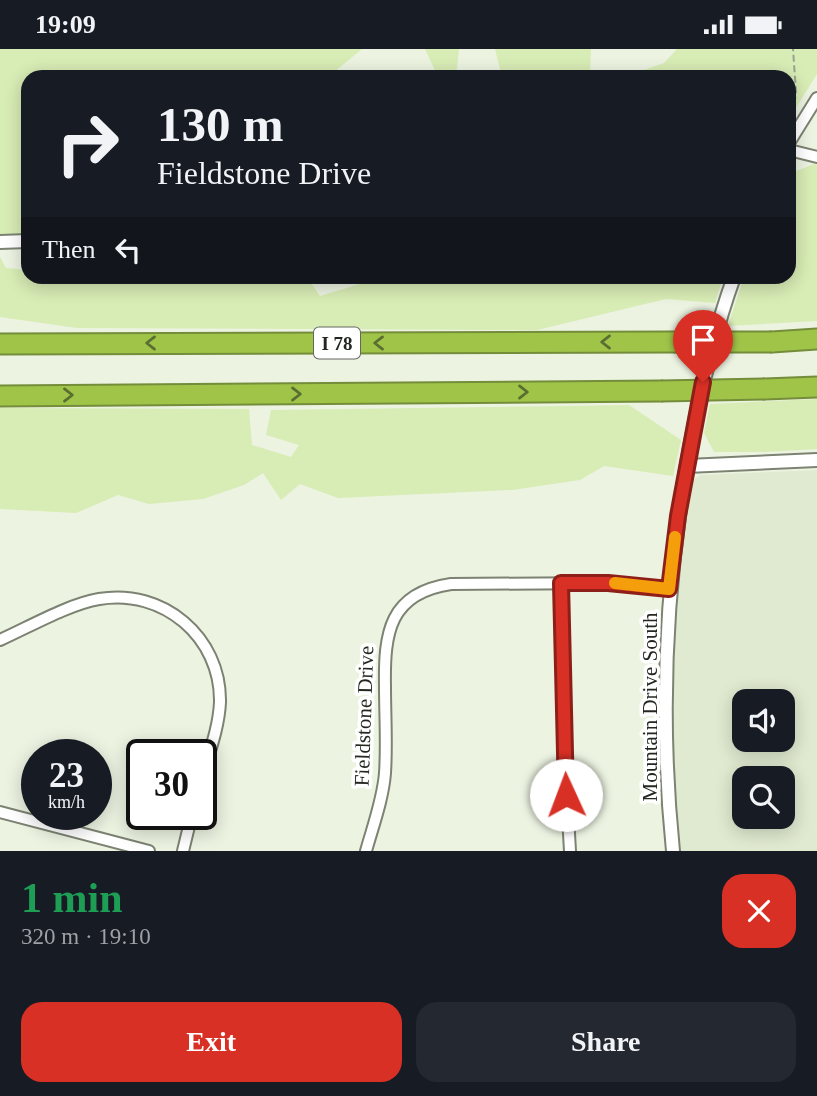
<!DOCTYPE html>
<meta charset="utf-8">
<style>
:root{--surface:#171b24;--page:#242831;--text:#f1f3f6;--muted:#9ea1a6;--accent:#d93025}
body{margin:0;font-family:"Times New Roman",serif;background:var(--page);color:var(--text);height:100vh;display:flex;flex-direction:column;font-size:26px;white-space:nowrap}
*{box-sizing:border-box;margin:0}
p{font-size:23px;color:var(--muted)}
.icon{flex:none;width:38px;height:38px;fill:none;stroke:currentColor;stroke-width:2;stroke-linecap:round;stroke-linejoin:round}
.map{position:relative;height:802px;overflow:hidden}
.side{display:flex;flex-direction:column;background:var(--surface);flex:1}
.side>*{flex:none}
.top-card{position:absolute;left:21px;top:21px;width:775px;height:214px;border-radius:21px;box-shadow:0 4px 18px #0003;background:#171b24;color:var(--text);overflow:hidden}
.tools{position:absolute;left:732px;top:640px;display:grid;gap:14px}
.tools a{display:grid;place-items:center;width:63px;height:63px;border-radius:14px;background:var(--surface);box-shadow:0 4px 18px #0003;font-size:35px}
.speed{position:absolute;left:21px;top:690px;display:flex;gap:14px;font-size:35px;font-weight:700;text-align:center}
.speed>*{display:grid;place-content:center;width:91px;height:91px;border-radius:50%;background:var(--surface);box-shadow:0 4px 18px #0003;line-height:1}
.speed small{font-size:18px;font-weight:400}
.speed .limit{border:4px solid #111;border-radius:10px;background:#fff;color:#111}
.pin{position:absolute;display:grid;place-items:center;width:60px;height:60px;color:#fff;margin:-72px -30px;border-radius:50% 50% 50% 0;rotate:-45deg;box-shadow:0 0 7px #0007}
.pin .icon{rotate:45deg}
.me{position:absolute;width:77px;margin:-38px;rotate:358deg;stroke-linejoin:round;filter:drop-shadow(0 0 5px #0008)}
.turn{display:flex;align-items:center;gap:24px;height:147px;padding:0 21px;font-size:32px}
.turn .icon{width:91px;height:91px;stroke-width:2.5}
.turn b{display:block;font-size:49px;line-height:60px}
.then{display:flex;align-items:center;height:66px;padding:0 21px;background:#0003;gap:14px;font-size:26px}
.round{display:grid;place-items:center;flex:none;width:74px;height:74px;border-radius:21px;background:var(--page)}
.overview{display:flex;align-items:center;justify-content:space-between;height:119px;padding:0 21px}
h1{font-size:42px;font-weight:600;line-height:52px;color:#1e9e55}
.primary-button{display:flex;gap:14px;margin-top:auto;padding:14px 21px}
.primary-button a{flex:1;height:80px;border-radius:21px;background:var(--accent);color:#fff;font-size:28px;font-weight:600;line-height:80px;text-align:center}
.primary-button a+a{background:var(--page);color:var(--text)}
.status{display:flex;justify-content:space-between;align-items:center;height:49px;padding:0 35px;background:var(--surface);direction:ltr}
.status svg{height:19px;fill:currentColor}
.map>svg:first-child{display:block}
.built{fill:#e0ead0;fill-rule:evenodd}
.green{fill:#d8ecb5}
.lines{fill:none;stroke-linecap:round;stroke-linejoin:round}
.minor-casing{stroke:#7c8372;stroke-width:14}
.tertiary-casing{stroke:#7c8372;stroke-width:16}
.motorway-casing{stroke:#748d3a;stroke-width:23}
.path{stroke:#9ca194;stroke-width:2;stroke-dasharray:7 3.5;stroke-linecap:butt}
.minor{stroke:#fff;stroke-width:10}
.tertiary{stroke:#fff;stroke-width:12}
.motorway{stroke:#9fc448;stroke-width:19}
.motorway-bridge-casing{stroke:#748d3a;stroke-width:23;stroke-linecap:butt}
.motorway-bridge{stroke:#9fc448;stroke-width:19}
.oneway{stroke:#5b6e32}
.route-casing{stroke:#8d1f18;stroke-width:18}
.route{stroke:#d93025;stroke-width:12}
.slow{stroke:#f59e0b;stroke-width:12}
.labels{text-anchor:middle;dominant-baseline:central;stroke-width:7;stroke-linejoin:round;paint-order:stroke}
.shield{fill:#fff;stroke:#666863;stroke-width:2}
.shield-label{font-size:19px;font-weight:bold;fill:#242720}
.street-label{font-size:21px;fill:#242720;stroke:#fff}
</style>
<div class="status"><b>19:09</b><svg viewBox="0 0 49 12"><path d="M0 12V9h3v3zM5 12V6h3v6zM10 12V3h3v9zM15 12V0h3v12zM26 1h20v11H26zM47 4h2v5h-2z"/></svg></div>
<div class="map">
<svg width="817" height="802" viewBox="0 0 817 802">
<rect width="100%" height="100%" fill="#ecf3e1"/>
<path class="built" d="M817 421V802H681L675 739 672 618 683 476 690 434 700 426ZM744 653H782V691H744ZM744 730H782V768H744Z"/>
<path class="green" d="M0 0H362L328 28H28V186H0Z
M425 0H459L456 28H438Z
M495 0H591L590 27 502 28Z
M677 0H817V25L789 70V28H624L664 14Z
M814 115 817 116V272L728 277 744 228H789V125Z
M0 208 6 219 28 221V228H310L309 231 320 247 383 228H723L715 254 666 250 537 281 77 279 0 268Z
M817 350V400L764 403H714L704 384 710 355Z
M629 356 681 391 673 427 604 417 580 431 512 441 338 449 300 435 281 451 263 424 244 436 203 450 149 455 118 446 76 464 0 460V359L249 360 252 396 291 408 299 396 266 386 271 361Z"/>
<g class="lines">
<g class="minor-casing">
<path id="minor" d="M789 94 817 49
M789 101 817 108
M561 534 564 697 570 802
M0 591C29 578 69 555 99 550 163 539 221 588 220 653 219 679 208 707 201 732
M0 763 149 802
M183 802 192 765
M366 802C373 777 383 750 385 724 387 695 385 666 385 638 384 584 389 544 451 535L608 534 669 539"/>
</g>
<g class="tertiary-casing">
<path id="tertiary" d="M0 193 28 192
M687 417 817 411
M673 802C659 665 665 533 690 398 701 340 714 283 734 228"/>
</g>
<g class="motorway-casing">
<path id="motorway" d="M772 293 817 290
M0 295 674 293
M765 340 817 338
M0 347 661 342"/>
</g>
<path class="path" d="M793 65 796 43 793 0"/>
<use href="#minor" class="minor"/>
<use href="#tertiary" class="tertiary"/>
<use href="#motorway" class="motorway"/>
<g class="motorway-bridge-casing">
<path id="motorway-bridge" d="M674 293H772
M661 342 765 340"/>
</g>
<use href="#motorway-bridge" class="motorway-bridge"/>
</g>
<defs><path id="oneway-chevron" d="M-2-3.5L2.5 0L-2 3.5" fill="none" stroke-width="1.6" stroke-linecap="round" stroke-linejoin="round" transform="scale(1.75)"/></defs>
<g class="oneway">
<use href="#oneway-chevron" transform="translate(606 293) rotate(180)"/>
<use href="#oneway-chevron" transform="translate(151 294) rotate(180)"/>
<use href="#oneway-chevron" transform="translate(379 294) rotate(180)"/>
<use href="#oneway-chevron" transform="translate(523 343)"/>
<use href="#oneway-chevron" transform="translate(296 345)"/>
<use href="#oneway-chevron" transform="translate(68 346)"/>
</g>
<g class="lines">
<g class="route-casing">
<path id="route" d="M566 746 561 534H608L669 540 678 467 703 333"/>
</g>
<use href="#route" class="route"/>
<path class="slow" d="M615 534 669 540 675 488"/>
</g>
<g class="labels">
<rect class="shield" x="314" y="278.5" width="46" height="31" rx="5"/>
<g class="shield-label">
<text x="337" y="294">I 78</text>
</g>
<g class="street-label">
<text transform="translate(650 658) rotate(-90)">Mountain Drive South</text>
<text transform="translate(364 667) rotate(-88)">Fieldstone Drive</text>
</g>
</g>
</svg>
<div class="tools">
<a><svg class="icon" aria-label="sound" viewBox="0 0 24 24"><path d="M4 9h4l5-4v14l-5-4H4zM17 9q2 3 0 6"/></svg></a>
<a><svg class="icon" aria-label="search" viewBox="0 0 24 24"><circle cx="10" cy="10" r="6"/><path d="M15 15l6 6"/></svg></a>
</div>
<div class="speed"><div>23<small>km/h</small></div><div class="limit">30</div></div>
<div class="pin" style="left:703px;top:333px;background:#d93025"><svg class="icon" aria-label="arrive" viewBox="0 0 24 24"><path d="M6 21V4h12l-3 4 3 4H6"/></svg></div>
<svg class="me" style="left:566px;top:746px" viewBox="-20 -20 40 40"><circle r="19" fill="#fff"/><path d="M0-13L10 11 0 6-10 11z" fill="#d93025"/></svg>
<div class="top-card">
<div class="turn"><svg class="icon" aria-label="right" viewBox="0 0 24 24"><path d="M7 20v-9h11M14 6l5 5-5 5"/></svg><div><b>130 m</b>Fieldstone Drive</div></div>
<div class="then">Then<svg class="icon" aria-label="left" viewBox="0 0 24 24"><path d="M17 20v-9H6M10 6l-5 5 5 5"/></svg></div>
</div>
</div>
<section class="side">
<div class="overview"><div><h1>1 min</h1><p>320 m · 19:10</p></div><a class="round" style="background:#d93025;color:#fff"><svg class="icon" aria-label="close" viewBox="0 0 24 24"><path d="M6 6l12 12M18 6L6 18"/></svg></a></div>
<div class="primary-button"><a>Exit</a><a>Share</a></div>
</section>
